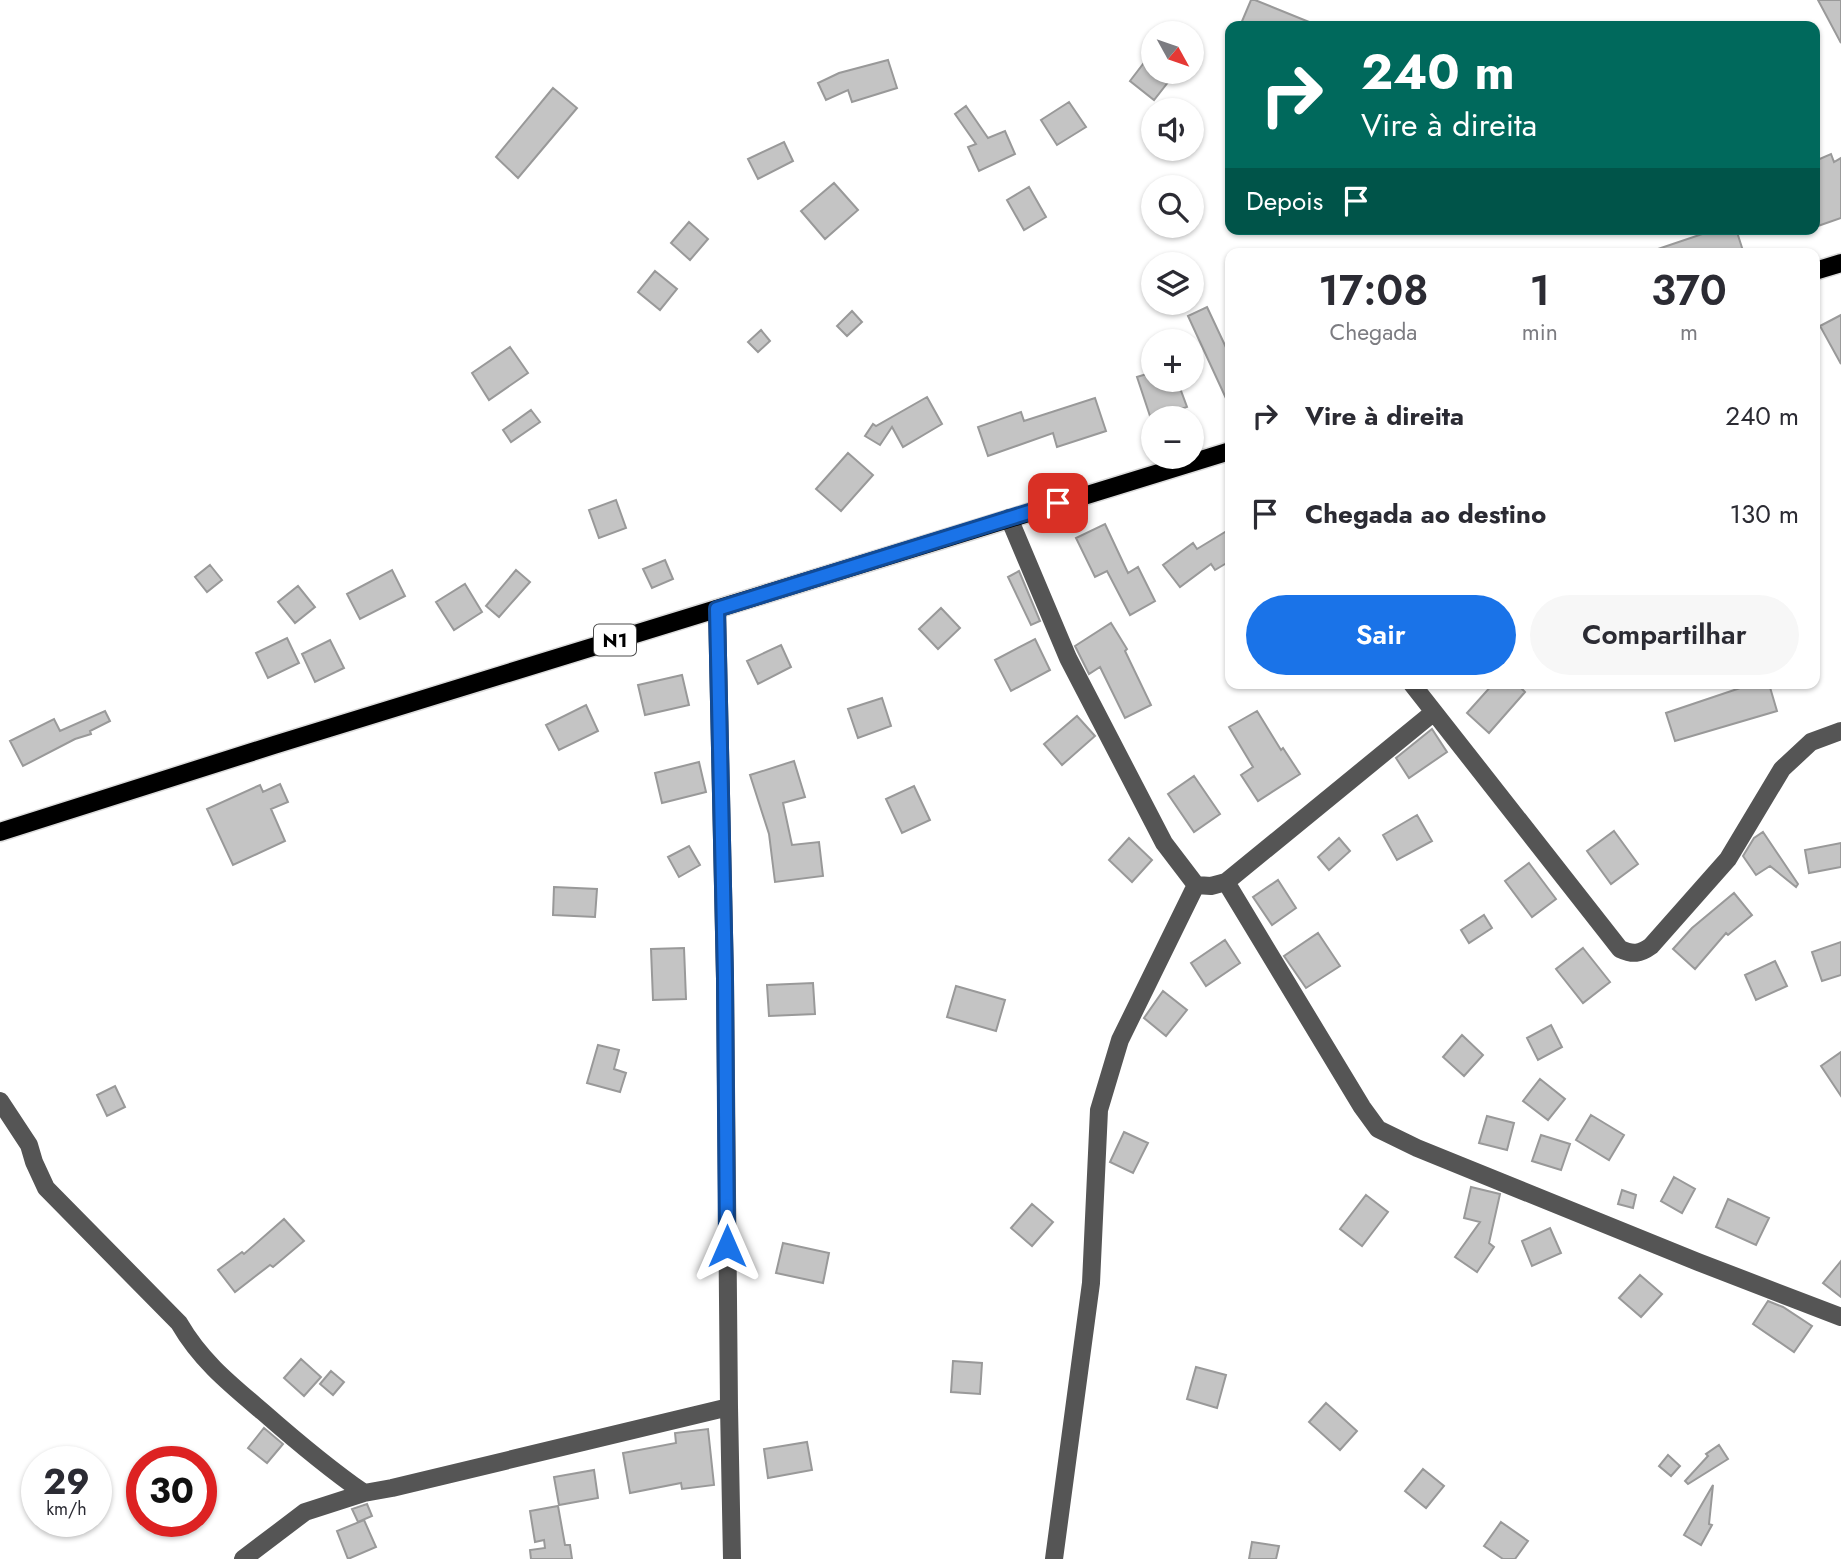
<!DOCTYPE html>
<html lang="pt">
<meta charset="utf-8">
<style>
:root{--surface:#fff;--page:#f7f7f7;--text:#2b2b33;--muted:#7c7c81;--accent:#1a73e8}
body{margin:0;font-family:Jost,sans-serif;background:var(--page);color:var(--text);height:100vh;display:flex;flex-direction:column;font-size:26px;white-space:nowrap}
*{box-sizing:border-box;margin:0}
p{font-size:23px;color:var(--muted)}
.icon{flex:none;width:38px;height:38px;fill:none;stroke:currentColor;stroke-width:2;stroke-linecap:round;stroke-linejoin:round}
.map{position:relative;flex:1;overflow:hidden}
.panel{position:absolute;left:1225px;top:248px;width:595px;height:441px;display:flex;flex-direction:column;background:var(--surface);border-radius:14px;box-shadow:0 2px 5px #0004}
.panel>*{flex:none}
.top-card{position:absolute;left:1225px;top:21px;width:595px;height:214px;border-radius:14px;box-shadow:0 2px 5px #0004;background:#00695c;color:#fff;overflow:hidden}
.needle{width:46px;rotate:130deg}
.fabs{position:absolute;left:1141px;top:21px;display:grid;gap:14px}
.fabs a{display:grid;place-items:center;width:63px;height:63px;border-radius:50%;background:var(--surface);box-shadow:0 2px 5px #0004;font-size:35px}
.speed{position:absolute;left:21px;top:1446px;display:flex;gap:14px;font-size:35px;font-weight:700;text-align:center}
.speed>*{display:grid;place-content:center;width:91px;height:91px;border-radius:50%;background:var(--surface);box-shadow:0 2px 5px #0004;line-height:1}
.speed small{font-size:18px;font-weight:400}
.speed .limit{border:10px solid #d22;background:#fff;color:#111}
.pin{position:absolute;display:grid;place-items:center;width:60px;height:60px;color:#fff;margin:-30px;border-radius:14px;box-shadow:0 4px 10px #0006}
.me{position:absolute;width:77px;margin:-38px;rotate:0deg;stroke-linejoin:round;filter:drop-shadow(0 0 5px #0008)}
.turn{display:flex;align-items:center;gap:24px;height:147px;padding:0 21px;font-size:32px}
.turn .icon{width:91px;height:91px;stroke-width:2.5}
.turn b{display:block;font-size:49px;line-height:60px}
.then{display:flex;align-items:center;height:66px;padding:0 21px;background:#0003;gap:14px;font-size:26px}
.eta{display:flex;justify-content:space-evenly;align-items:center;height:119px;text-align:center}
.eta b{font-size:42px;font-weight:600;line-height:49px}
.primary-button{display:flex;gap:14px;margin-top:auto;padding:14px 21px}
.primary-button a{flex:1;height:80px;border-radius:42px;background:var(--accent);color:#fff;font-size:28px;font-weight:600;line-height:80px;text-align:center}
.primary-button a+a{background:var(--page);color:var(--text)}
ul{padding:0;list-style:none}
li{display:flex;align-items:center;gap:21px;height:98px;padding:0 21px}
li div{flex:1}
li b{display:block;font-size:26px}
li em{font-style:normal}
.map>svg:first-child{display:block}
.building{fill:#c4c4c4;stroke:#999;stroke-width:2}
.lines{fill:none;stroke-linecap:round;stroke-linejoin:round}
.major-casing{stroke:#dbdbdb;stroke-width:21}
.minor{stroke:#555;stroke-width:18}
.major{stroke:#000;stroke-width:18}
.route-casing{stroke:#114b97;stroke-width:18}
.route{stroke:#1a73e8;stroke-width:12}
.labels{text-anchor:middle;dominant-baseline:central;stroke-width:6;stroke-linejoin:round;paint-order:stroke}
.shield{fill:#fff;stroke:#4c4c4c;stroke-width:2}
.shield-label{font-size:19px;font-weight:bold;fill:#000}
</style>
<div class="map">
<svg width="1841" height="1559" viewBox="0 0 1841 1559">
<rect width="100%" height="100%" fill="#fff"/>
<path class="building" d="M1251 0H1255L1319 26H1240Z
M1818 0H1841V43Z
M1153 51V72H1176L1154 100 1130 81Z
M888 60 897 88 852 102 848 90 826 100 818 83 839 73Z
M553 88 577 108 518 178 496 157Z
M1069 102 1086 127 1057 145 1041 120Z
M966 106 988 138 1005 131 1015 154 979 171 968 147 976 144 955 114Z
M784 142 793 161 758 179 748 159Z
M1831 154 1834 162 1841 158V218L1815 227V161Z
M834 183 858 210 825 239 801 211Z
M1029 187 1046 217 1024 230 1007 200Z
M689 222 708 239 690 260 671 243Z
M1717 229H1736L1744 254H1652V251Z
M655 271 677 289 660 310 638 292Z
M1207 307 1230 356V407L1188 316Z
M852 311 862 322 847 336 837 326Z
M1841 315V364L1820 326Z
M761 330 770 341 758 352 748 342Z
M510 347 528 373 489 400 472 373Z
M1153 372V380H1177L1187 407 1151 419 1137 377Z
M927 397 942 424 903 447 892 427 880 445 865 436 873 424 876 426Z
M1095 398 1106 431 1057 447 1053 433 988 456 978 427 1021 412 1024 421Z
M531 410 540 422 511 442 503 430Z
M848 453 873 475 841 511 816 489Z
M616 500 626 528 599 538 589 510Z
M1105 524 1128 573 1138 567 1155 601 1130 615 1107 571 1095 577 1076 538Z
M1230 529V561L1215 570 1211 564 1180 587 1163 565 1193 543 1197 549Z
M665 560 673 579 652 588 643 569Z
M210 565 222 580 207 592 195 577Z
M392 570 405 596 360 619 347 594Z
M516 570 530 582 499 617 486 606Z
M1019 571 1040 621 1031 625 1008 577Z
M465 584 482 612 454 630 436 602Z
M298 586 315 607 295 623 278 602Z
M941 608 960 628 938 649 919 629Z
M1111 623 1127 649 1125 651 1151 705 1125 718 1100 667 1089 674 1075 646Z
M287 638 299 663 268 678 256 653Z
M1035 639 1050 670 1011 691 995 660Z
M330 640 344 668 315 682 302 654Z
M781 645 791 667 758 684 747 661Z
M682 675 689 705 645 715 638 685Z
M1493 684H1517L1525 692 1489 733 1467 713Z
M1752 684H1769L1777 711 1675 741 1666 713Z
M882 698 891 726 858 738 848 709Z
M586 705 598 731 559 750 546 725Z
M105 711 110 721 90 731 91 734 75 739 23 766 10 741 54 719 60 731Z
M1257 711 1281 750 1283 748 1300 774 1258 801 1241 775 1253 767 1229 727Z
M1077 716 1095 736 1062 765 1044 744Z
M1432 729 1447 752 1409 778 1396 758Z
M794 761 805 797 783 803 792 845 819 842 823 876 775 882 769 834 750 775Z
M699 762 706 792 662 803 655 773Z
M1194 776 1220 814 1194 832 1168 794Z
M280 784 288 802 271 809 285 841 233 865 207 809 260 785 263 792Z
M914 786 930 820 902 833 886 799Z
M1417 815 1432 841 1397 860 1383 835Z
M1614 831 1638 864 1611 884 1587 851Z
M1763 832 1798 884 1796 887 1770 866 1756 875 1743 856 1754 838Z
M1129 838 1152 860 1132 882 1109 860Z
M1339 838 1350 851 1329 870 1318 857Z
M1841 843V867L1809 873 1805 850Z
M689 846 700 865 679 877 668 857Z
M1529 863 1556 899 1532 917 1505 881Z
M1278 880 1296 908 1272 925 1253 897Z
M554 887 597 889 595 917 553 915Z
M1734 893 1752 915 1728 935 1726 933 1695 969 1673 949 1692 928Z
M1484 915 1492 928 1469 943 1461 930Z
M1318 933 1340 966 1306 988 1284 956Z
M1225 940 1240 963 1206 986 1191 963Z
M1841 942V975L1822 981 1812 952Z
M684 948 686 999 653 1000 651 949Z
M1583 948 1610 982 1583 1003 1556 969Z
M1775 961 1787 986 1756 1000 1745 975Z
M813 983 815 1014 769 1016 767 985Z
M956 986 1005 1000 996 1031 947 1017Z
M1163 991 1187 1010 1166 1036 1144 1018Z
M1551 1025 1562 1047 1538 1060 1527 1038Z
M1462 1035 1483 1055 1464 1076 1443 1057Z
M598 1045 619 1050 614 1069 626 1073 620 1092 587 1083Z
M1841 1052V1096L1821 1066Z
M1540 1079 1565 1099 1548 1120 1523 1101Z
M115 1086 125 1107 107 1116 97 1095Z
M1591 1115 1624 1135 1609 1160 1576 1140Z
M1487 1116 1514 1123 1507 1150 1479 1143Z
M1124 1132 1148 1143 1133 1173 1110 1162Z
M1541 1135 1570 1144 1561 1170 1532 1161Z
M1674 1177 1695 1189 1682 1213 1661 1201Z
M1471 1187 1500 1194 1489 1243 1494 1247 1477 1272 1455 1257 1480 1222 1464 1218Z
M1622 1190 1636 1195 1633 1208 1618 1204Z
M1366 1195 1388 1212 1362 1246 1340 1229Z
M1728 1199 1769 1218 1756 1245 1716 1227Z
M1032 1204 1053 1222 1032 1246 1011 1228Z
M284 1219 304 1241 273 1267 270 1265 235 1292 218 1270 242 1252 244 1254Z
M1550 1228 1561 1253 1532 1266 1522 1241Z
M783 1243 829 1253 823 1283 776 1273Z
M1841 1261V1297L1823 1283Z
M1640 1275 1662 1294 1641 1317 1619 1298Z
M1768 1301 1783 1307 1812 1326 1794 1352 1753 1324Z
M301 1359 321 1377 304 1396 284 1378Z
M953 1361 982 1363 980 1394 951 1392Z
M1196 1367 1226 1375 1217 1408 1187 1399Z
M331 1371 344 1382 333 1395 320 1384Z
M1326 1403 1357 1431 1340 1450 1309 1422Z
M264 1428 283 1444 267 1463 248 1448Z
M708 1429 714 1485 682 1489 681 1483 630 1493 623 1453 676 1443 675 1433Z
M807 1442 812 1470 768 1478 764 1449Z
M1719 1445 1728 1459 1688 1484 1685 1481 1708 1456 1706 1454Z
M1668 1455 1680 1466 1671 1476 1659 1466Z
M1423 1469 1444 1486 1426 1508 1405 1491Z
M594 1470 598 1498 559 1505 554 1477Z
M1713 1485 1709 1524 1712 1525 1701 1545 1684 1535Z
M367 1504 372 1516 358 1522 352 1509Z
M558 1506 565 1545H570L572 1559H531L530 1550 545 1548 544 1540 535 1542 530 1511Z
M364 1520 376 1547 348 1559 337 1531Z
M1501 1522 1528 1541 1515 1559H1503L1484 1546Z
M1252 1542 1279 1546 1276 1559H1249Z"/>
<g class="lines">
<g class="major-casing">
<path id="major" d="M1815 271 1841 263
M0 832 274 745 1230 451"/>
</g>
<path class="minor" d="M1009 518 1068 658 1164 843 1196 885 1211 886 1226 882 1434 712
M717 609 725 979 729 1407 732 1559
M1412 684 1620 949C1633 955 1640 954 1651 946L1728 859 1782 769 1811 742 1841 731
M1226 882 1362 1107 1378 1129 1417 1148 1698 1262 1841 1317
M0 1101 29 1145 34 1162 46 1188 179 1323C201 1361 230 1384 263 1412 296 1441 328 1468 364 1493L392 1488 729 1407
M243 1559 305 1512 364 1493
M1054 1559 1091 1283 1099 1110 1120 1040 1196 885"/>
<use href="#major" class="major"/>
</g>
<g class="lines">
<g class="route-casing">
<path id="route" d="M727 1246 725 978 717 609 1058 503"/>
</g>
<use href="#route" class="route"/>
</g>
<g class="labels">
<rect class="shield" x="594" y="624.5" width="42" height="31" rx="5"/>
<g class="shield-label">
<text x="615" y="640">N1</text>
</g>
</g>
</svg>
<div class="fabs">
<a><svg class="needle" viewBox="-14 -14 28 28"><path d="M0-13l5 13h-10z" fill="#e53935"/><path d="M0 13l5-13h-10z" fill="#7c7c81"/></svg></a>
<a><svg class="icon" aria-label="sound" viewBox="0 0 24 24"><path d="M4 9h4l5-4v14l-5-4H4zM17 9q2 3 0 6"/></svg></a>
<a><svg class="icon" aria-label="search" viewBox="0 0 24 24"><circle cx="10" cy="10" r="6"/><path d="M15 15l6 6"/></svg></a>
<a><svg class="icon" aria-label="layers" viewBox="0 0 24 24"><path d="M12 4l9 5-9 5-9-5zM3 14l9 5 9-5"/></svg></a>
<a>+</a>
<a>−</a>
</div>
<div class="speed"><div>29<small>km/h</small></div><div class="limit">30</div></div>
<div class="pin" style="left:1058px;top:503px;background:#d93025"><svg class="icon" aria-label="arrive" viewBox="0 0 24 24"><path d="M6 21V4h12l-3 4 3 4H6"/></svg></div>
<svg class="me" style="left:727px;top:1246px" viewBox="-20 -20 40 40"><path d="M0-17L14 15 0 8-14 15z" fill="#1a73e8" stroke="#fff" stroke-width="4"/></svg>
<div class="top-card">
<div class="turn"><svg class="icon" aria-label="right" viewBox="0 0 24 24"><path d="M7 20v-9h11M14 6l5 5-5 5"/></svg><div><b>240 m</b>Vire à direita</div></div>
<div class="then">Depois<svg class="icon" aria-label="arrive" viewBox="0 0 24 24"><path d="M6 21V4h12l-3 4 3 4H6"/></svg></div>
</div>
<section class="panel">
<div class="eta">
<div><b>17:08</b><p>Chegada</p></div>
<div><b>1</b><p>min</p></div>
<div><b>370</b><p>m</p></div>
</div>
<ul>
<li><svg class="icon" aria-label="right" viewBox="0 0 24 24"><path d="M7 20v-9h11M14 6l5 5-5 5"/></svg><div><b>Vire à direita</b></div><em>240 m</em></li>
<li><svg class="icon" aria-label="arrive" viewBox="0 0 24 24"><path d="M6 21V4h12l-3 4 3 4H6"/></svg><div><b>Chegada ao destino</b></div><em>130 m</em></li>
</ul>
<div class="primary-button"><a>Sair</a><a>Compartilhar</a></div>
</section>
</div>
